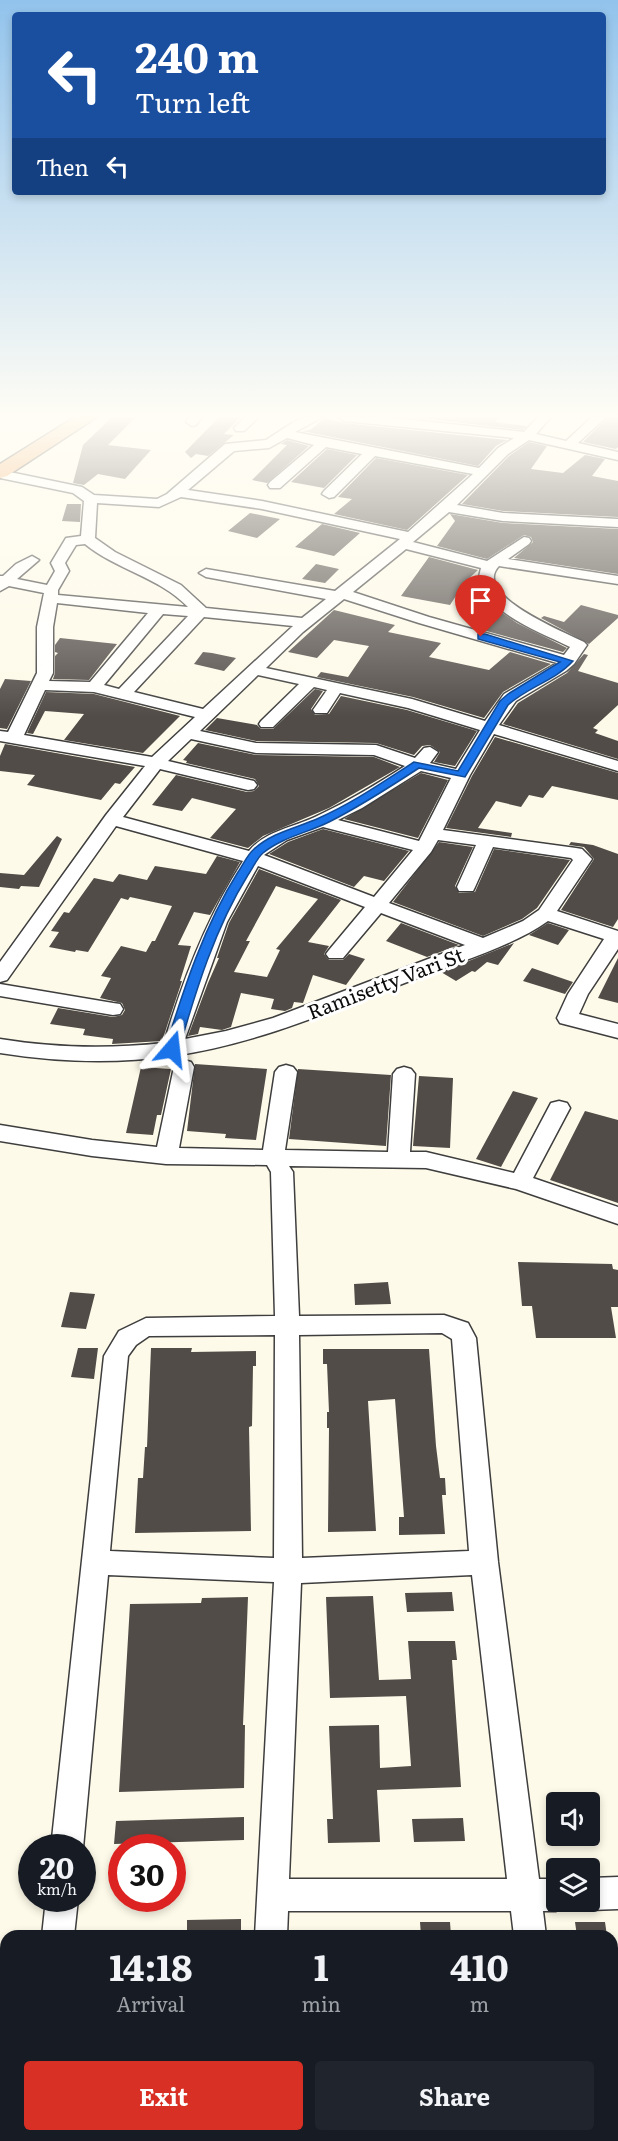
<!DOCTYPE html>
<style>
:root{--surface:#171b24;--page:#20242c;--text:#f1f3f6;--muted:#9ea1a6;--accent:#d93025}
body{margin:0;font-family:Literata,serif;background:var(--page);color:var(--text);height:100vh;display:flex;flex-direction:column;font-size:22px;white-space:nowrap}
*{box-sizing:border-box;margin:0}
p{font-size:20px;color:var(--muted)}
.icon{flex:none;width:33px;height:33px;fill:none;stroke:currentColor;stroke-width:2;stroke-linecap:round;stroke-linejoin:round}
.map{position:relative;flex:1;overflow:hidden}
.side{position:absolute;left:0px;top:1930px;width:618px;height:212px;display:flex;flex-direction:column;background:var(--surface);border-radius:18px 18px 0 0;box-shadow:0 3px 9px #0003}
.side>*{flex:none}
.hud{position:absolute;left:12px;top:12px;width:594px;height:183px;border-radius:6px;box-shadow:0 3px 9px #0003;background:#1a4fa0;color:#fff;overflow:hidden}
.tools{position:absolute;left:546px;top:1792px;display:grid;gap:12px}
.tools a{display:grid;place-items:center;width:54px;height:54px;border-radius:6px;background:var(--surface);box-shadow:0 3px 9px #0003;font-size:30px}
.speed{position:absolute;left:18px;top:1834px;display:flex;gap:12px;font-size:30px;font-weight:700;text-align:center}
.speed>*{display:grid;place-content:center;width:78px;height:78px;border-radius:50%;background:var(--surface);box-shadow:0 3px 9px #0003;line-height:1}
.speed small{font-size:15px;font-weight:400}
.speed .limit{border:9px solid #d22;background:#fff;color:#111}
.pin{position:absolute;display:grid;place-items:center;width:51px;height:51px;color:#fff;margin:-62px -26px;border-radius:50% 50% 50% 0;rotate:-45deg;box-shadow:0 0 6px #0007}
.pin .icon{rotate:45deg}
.me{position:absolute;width:66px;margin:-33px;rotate:17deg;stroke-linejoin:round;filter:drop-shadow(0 0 4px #0008)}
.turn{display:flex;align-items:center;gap:21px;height:126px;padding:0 24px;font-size:27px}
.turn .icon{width:78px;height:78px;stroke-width:2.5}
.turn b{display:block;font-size:42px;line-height:51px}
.then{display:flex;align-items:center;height:57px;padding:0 24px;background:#0003;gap:12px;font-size:22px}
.eta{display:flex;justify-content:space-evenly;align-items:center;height:102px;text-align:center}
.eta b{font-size:36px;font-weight:700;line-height:42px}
.cta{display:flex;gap:12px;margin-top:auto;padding:12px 24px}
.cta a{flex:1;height:69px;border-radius:6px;background:var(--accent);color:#fff;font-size:24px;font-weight:700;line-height:69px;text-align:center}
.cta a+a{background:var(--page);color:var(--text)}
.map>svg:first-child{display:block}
.building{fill:#524c48;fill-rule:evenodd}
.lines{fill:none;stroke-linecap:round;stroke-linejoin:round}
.minor-casing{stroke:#3e3e3e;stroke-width:3}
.highway-casing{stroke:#1c1c1c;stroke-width:3}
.minor{fill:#fff;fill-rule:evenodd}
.highway{fill:#ed9f58;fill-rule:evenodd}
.route{fill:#1a73e8;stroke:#114b97;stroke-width:1.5}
.labels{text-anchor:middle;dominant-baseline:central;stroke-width:6;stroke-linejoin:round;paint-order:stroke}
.street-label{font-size:20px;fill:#0b0b0b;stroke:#fff}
</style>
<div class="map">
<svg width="618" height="2141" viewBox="0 0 618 2141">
<rect width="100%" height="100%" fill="#fefae9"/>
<path class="building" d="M112 417H136L108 445 151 450 125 479 98 474 84 485 73 483 83 445Z
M219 417H241L224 434 234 435 208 456 196 454 191 458 185 452Z
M411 417H499L495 422 527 426 523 430Z
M608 417H618V447L616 449 583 442Z
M325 418 344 423 507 440 496 446 478 466 302 431 310 430Z
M287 440 309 446 267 483 252 480 287 445 281 444Z
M529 442 547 446 531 469 563 473 585 455 605 459 592 476 618 481V517L503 511 462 504 509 456Z
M327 449 357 455 324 488 291 482Z
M376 458 468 475 407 530 334 514 352 499 338 497Z
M67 504H81L80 522 62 521Z
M250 513 280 519 257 538 228 531Z
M450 514 503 523 618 529V574L514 558 533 542 531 537 524 535 487 559 437 546 455 521Z
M322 524 360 533 334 556 295 547Z
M429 557 478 570 465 582 450 605 401 596Z
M316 564 339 569 325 583 302 579Z
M581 605 618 615V618L589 644 541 618 544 616 564 622Z
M494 607 517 623 567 648 563 652 472 627Z
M334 610 395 625 388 632 441 643 429 657 489 670 510 652 551 664 503 692 484 718 413 697 317 677 321 672 348 677 369 646 334 640 317 658 288 652Z
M60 638 117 644 89 680 53 679 55 673V656L58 653 55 652V645Z
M203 652 212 653 236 658 224 671 194 664Z
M584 654 588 655 578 671 618 683V705L593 728 598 730 595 733 618 741V759L503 724 518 703 567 673Z
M5 679 31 681 7 729 0 728V689Z
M315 689 323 691 311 709 315 715 329 714 341 696 407 710 477 731 455 766 434 762 440 752 430 745 422 746 414 755 376 743 256 741 205 730 217 718 257 725 261 729H273Z
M46 692 94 694 180 716 143 753 64 740 84 714 45 711 33 734 27 733Z
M495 737 618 773V800L552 786 543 798 529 795 521 807 496 801 478 828 512 833 511 837 446 828 472 776Z
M198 743 256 755 374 757 400 767 329 808 263 836 248 848 210 838 236 809 192 798 182 811 152 805 176 775 247 792 254 791 259 786 255 779 186 763 187 761 183 760Z
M5 744 135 767 120 784 115 783 101 800 27 785 35 775 0 771V756Z
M421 773 448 780 418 838 344 819Z
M323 829 409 851 384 881 364 876 354 887 269 854 288 842Z
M57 836 62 839 39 887 21 886 19 889 0 887V873L24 875Z
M439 842 473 847 455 886 459 893 475 892 494 849 570 860 537 908 522 919 483 936 393 902Z
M571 842 593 845 618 854V919L613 927 561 910 594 859 584 847 569 845Z
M217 856 240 862 210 915 194 912 178 945 191 946 180 981H182L162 1041 112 1044 113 1039 83 1035 85 1029 50 1024 58 1008 113 1017 122 1015 125 1010 122 1003 100 998 111 978 101 976 121 946 146 952 152 941H155L172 906 130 897 128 900 121 898 88 952 76 950 75 952 49 947 59 932 51 931 64 912 69 913 94 878 113 882 119 874 147 880 155 866 206 874Z
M259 869 341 900 308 942 329 946 324 954 329 960H343L349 954 365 959 346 985 313 975 303 1003 294 1002 292 1008 285 1011 271 1009 274 999 241 993 231 1027 222 1030 200 1027 198 1034 188 1036 208 983 219 958H217L229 923ZM276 886 318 899 276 949 280 950 267 977 234 972 250 941H246Z
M401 923 459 945 427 957 386 941Z
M548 923 569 930 558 945 529 935Z
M514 943 498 965 487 962 475 972 472 971 456 981 441 972Z
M618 958V1003L598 998Z
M532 968 573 982 565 994 523 981Z
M195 1064 267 1069 256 1140 225 1138 226 1134 187 1131Z
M141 1067 171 1069 161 1115H157L153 1135 126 1133Z
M298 1069 391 1075 386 1146 289 1139Z
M419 1076 453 1078 450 1148 413 1146Z
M513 1091 538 1098 501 1167 476 1159Z
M585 1111 618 1120V1203L550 1180Z
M518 1262 612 1264 613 1269 618 1270V1307H611L616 1338H536L532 1306H522Z
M388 1282 391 1304 355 1305 354 1284Z
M70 1292 95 1294 86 1329 61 1327Z
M78 1348H98L94 1379 71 1377Z
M151 1348H192L191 1352 256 1351V1366H253L252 1426 249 1427 251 1531 135 1533 138 1478H143L145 1447H147Z
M323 1349H429L436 1446 440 1478H445L446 1495H442L445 1534 399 1535V1517H404L395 1399 368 1401 376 1531 328 1532 329 1428H327V1412H329L327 1364H323Z
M452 1592 454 1611 407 1612 405 1593Z
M373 1596 379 1680 411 1679 408 1641H455L457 1660H452L461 1787 377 1790 380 1842 328 1843 327 1819H333L329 1726 379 1725 380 1768 411 1766 406 1696 330 1698 326 1597Z
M248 1597 243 1725H245L244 1788 119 1792 130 1604 201 1603 202 1598Z
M244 1817V1840L114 1844 116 1821Z
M463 1818 465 1841 414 1842 412 1819Z
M241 1919V1936H187V1920Z
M420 1922H450L451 1936H421Z
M575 1922H605L607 1936H577Z"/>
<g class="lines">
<g class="minor-casing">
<path id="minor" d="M189 417H202L196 425 192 426 186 422Z
M245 417H259L244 431H236L234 428Z
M305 417H323L295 432 479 468 498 448 514 438 344 421 338 417H385L524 432 538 417H551L536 434 566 441 592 417H606L578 443 618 452V460L529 440 508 454 457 505 503 513 618 519V527L503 521 449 512 413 542 487 561 524 537 529 538 531 541 529 544 508 559 618 576V584L499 566C471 595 565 632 584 642L587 645 574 664 566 671 516 701 499 725 618 761V771L494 734 470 775 443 830 576 848 582 849 592 859 557 911 618 931V949L588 994 579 1014 618 1024V1038L560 1023 557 1018 568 994 604 939 548 921C513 946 456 963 415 979 336 1009 257 1044 172 1056 115 1064 57 1062 0 1053V1039C55 1048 108 1049 164 1043 183 979 207 917 243 861L116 826 7 980 0 982V962L106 815 145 766 0 741V731L8 732 37 673V627L44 593 9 586 0 591V576H3L16 564 32 556 39 560 17 579 47 585 55 571 51 563 66 538 81 536 84 501 73 493 0 478V470L82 487 94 495 157 499 167 494 225 444 266 440 292 423ZM287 438 314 445 270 482 268 485 270 488H280L326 447 362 454 324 491 322 494 329 498 334 497 375 456 473 474 408 532 262 501 188 490 234 451 269 448ZM181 497 262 509 400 539 335 591 206 569 199 573 206 577 326 599 302 618 206 608 181 585 115 552 95 538 97 503 159 507ZM85 544C117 570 159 577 188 607L58 595V590L69 571 65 563 76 545ZM406 549 481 568 478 581C493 616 538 631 570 647L564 655 429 617 353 592ZM344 599 419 623 557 663 504 694 485 721 412 699 266 668 303 632ZM57 603 148 613 90 682 49 681 53 673V627ZM163 614 188 616 119 689 104 685ZM204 617 293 626 203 709 134 692ZM258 675 299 684 261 721 259 724 261 727H273L314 687 327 690 313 710 315 713H327L340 693 408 708 480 730 456 769 430 763 438 752 430 747 424 748 415 758 376 745 256 743 200 731ZM45 690 94 692 195 717 152 757 24 735ZM191 739 256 753 374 755 405 766C377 784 349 801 319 815 296 827 266 830 249 851L123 817 160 769 248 790 254 789 257 785 254 781 168 761ZM421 771 451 778 419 841 338 820 362 808ZM323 827 413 850 374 897 264 855 287 840ZM438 840 476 845 457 887 459 891H473L475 887 493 847 571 858 573 860 539 910 523 921 483 938 389 903 431 852ZM258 866 365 907 329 950 326 954 329 958H343L381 913 465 945 273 1018 226 1031 185 1039 227 922Z
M0 984 113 1003 120 1004 123 1009 120 1014 113 1015 0 996Z
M184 1060 191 1062 194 1067 179 1148 263 1150 275 1072 279 1067 286 1065 293 1067 297 1072 285 1150 388 1152 393 1074 397 1069 404 1067 411 1069 415 1074 410 1152H426L514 1173 551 1103 559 1101 567 1103 570 1108 533 1178 618 1207V1224L516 1189 426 1168 289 1166 293 1172 299 1316 444 1315 468 1323 476 1338 498 1562 539 1879H556V1902H569L567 1906 556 1911H543L546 1936H514L511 1911H288L287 1936H255L274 1582 108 1575 83 1848H51L104 1356 119 1331 146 1318 275 1316 271 1172 267 1165 166 1164 92 1156 0 1141V1125L92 1140 157 1147 174 1067 177 1062ZM442 1333 452 1339 469 1551 302 1558 299 1335ZM275 1335 274 1558 110 1551 128 1356 136 1345 149 1336ZM472 1575 507 1879H289L301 1583Z
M618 1877V1909L590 1910 579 1905 577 1902H590V1878Z
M46 1899H78L74 1936H42Z
M19 2136H55V2141H19Z
M250 2136H286L285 2141H249Z
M536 2136H572V2141H536Z"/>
</g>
<g class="highway-casing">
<path id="highway" d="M75 417H97L7 476 0 478V464Z"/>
</g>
<use href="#minor" class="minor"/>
<use href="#highway" class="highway"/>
</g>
<linearGradient id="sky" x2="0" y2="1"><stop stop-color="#92c3ec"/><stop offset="0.58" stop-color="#fffdf5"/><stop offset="1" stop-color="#fffdf5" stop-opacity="0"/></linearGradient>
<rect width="618" height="717" fill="url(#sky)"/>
<path class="route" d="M478 634H485L573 661C555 681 527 687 508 705L465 777 419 768C390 787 361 806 329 822 307 833 283 837 263 853 257 858 253 868 248 875 215 928 196 990 179 1049L177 1052H167L165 1049C184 988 204 926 238 872 243 865 247 855 254 849 273 832 297 828 319 818 353 803 383 782 414 762L458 771 500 701 508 694 560 662 478 639Z"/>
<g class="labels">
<g class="street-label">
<text transform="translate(385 982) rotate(-21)">Ramisetty Vari St</text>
</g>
</g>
</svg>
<div class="tools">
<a><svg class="icon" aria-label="sound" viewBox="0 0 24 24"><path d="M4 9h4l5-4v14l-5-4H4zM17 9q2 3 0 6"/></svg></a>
<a><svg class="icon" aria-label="layers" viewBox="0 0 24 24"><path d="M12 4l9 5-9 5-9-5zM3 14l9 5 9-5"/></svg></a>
</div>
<div class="speed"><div>20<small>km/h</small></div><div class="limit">30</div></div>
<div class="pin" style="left:481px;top:637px;background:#d93025"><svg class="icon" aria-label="arrive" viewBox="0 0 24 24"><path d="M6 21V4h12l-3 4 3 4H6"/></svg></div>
<svg class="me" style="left:172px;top:1049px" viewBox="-20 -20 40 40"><path d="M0-17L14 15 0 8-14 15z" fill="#1a73e8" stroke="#fff" stroke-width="4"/></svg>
<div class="hud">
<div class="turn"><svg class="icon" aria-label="left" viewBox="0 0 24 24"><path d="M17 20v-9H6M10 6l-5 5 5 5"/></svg><div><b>240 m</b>Turn left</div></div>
<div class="then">Then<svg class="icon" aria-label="left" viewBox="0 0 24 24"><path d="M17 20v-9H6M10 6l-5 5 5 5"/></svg></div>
</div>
<section class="side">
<div class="eta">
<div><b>14:18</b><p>Arrival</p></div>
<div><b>1</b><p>min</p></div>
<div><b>410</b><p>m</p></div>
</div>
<div class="cta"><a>Exit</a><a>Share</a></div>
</section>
</div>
